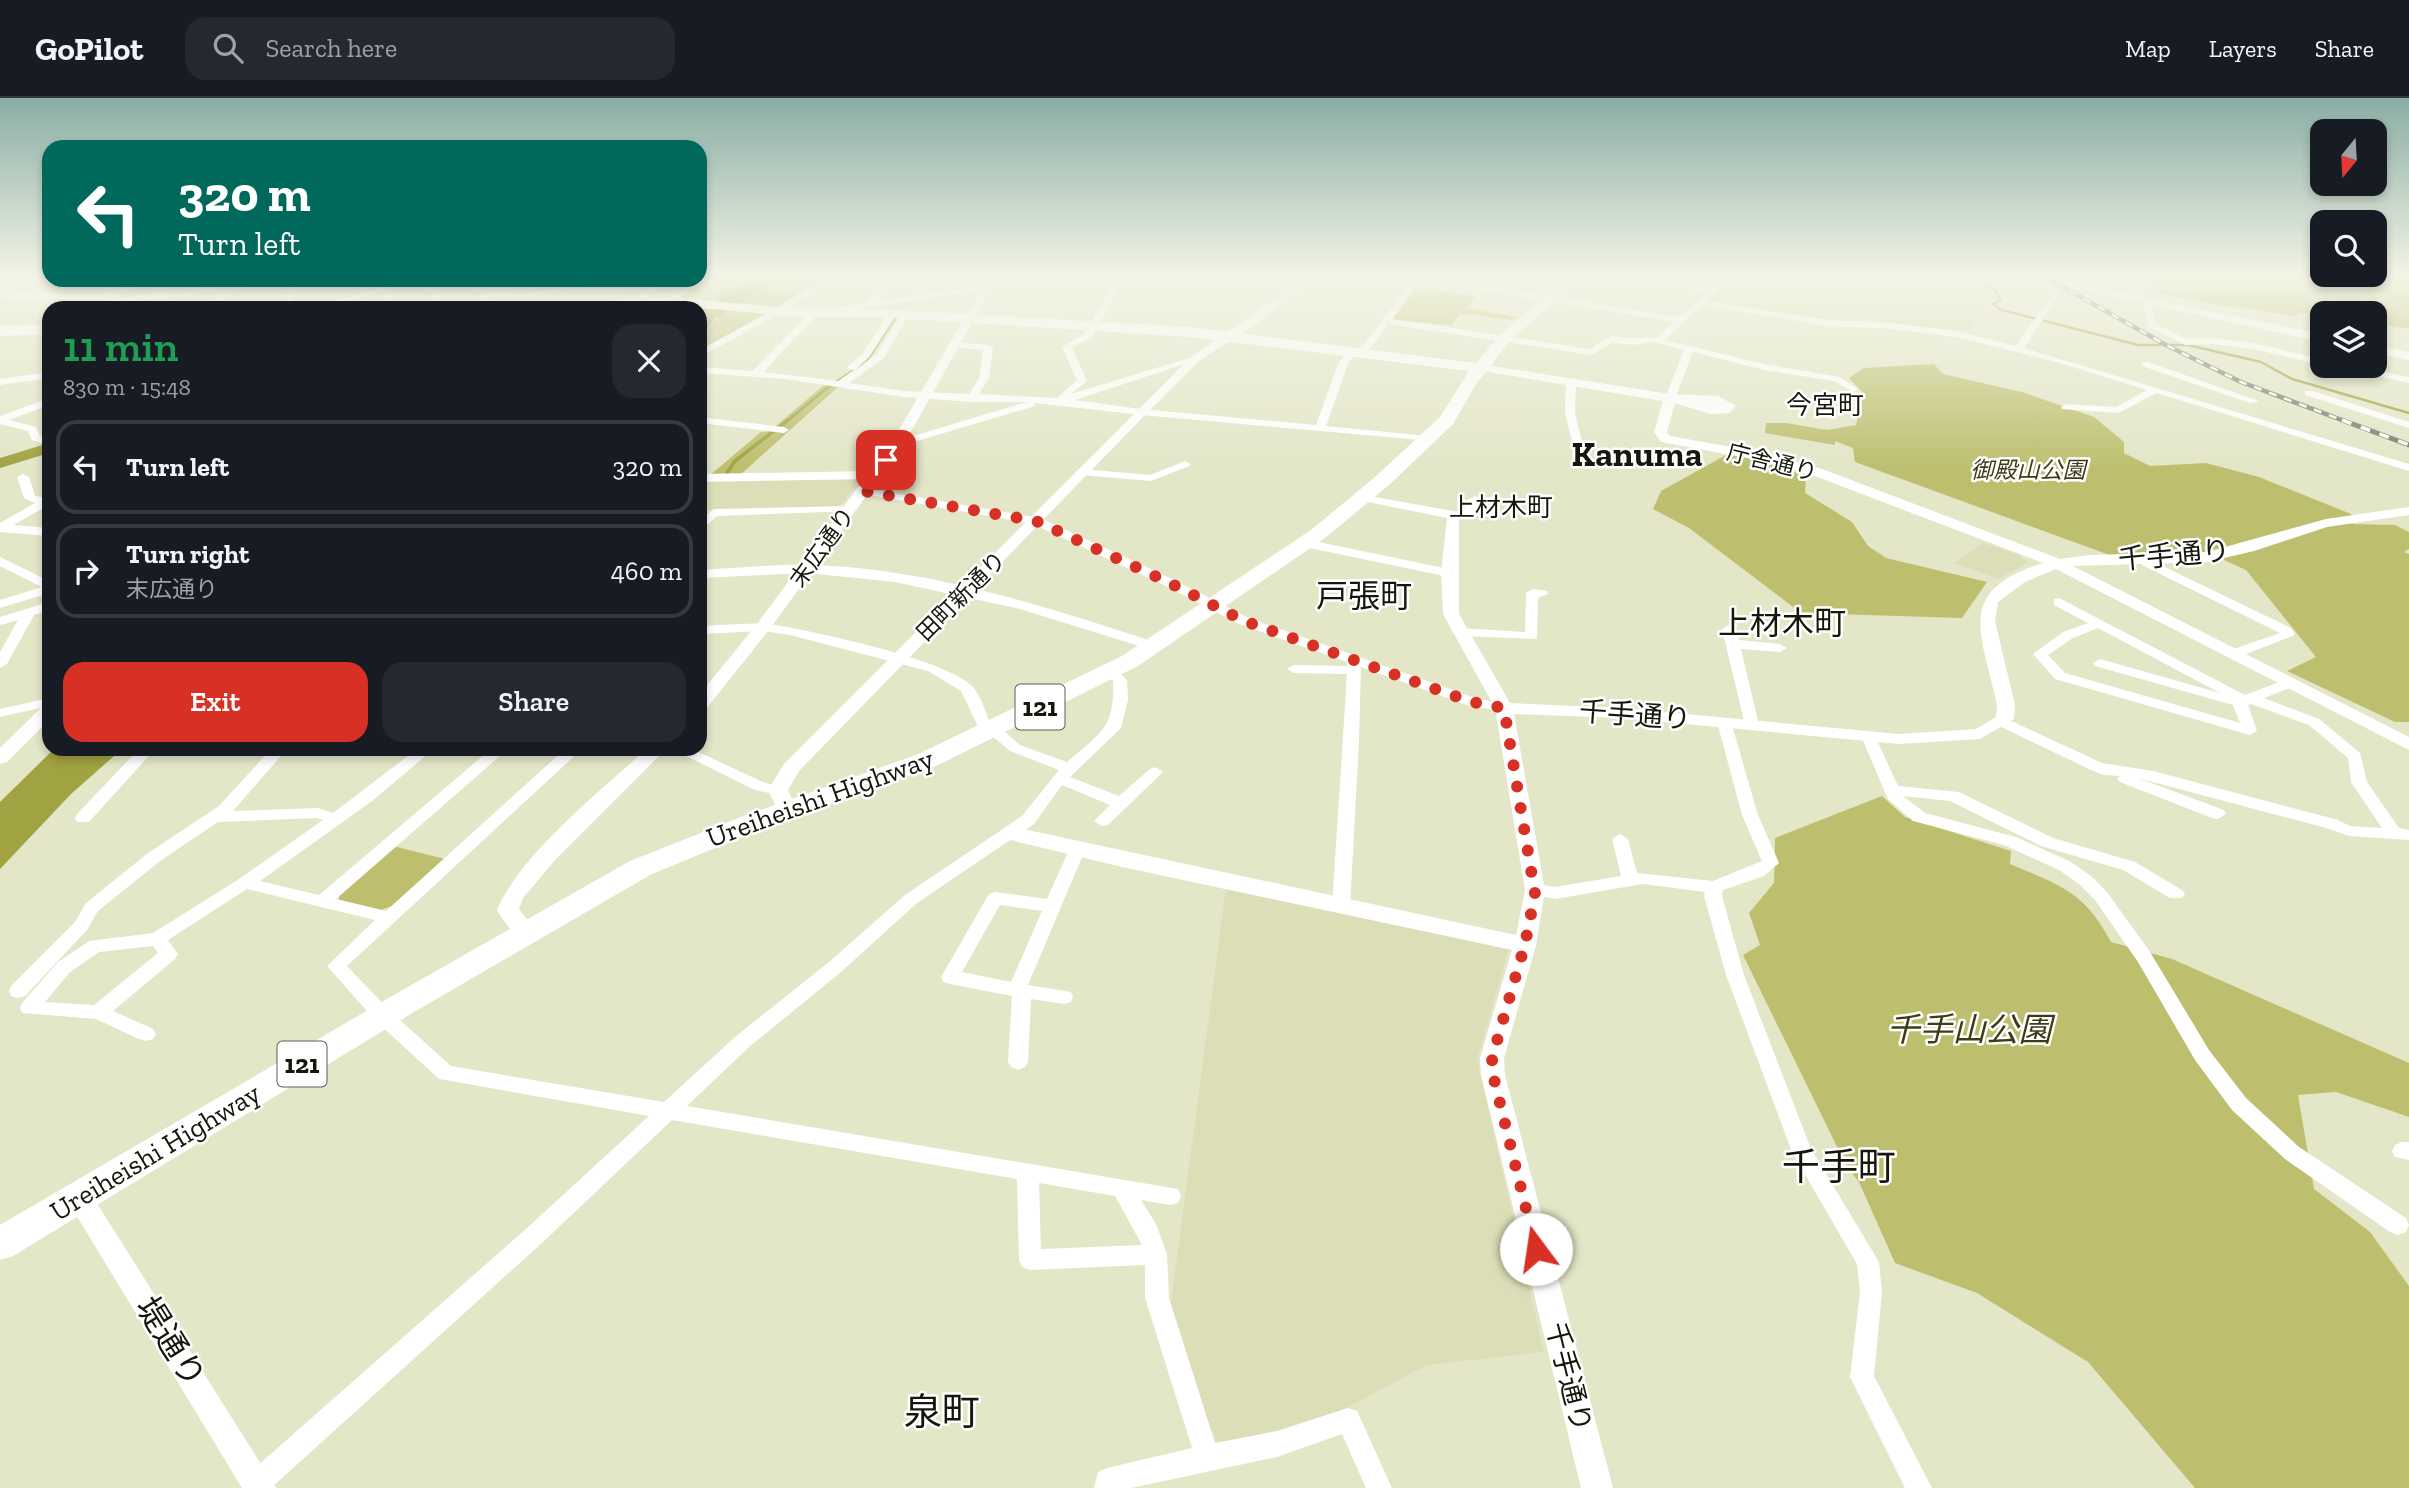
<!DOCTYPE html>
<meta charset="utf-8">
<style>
:root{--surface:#171b24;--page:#242831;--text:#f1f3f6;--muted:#9ea1a6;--line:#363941;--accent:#d93025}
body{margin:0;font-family:"Zilla Slab","Noto Sans JP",serif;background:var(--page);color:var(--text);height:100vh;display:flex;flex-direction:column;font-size:26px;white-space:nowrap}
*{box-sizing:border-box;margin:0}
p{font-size:23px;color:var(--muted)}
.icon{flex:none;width:38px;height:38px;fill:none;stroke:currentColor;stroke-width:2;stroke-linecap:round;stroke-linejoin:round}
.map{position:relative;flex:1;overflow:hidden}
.side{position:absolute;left:42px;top:203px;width:665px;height:455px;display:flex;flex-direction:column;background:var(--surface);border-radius:21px;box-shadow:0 4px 10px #0003}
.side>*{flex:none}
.top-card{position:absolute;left:42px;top:42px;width:665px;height:147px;border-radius:21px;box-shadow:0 4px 10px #0003;background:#00695c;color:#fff;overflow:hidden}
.needle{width:46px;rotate:198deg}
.tools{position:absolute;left:2310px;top:21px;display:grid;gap:14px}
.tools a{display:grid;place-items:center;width:77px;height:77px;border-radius:14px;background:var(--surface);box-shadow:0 4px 10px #0003;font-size:35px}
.pin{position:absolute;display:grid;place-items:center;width:60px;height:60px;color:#fff;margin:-30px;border-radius:14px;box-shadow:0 4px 10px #0006}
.me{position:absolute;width:77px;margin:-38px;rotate:346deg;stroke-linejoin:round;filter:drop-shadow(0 0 5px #0008)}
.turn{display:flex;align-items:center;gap:24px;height:147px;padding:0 21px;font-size:32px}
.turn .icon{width:91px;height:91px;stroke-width:2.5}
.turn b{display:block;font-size:49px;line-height:60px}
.round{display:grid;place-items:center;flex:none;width:74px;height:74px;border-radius:21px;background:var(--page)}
.summary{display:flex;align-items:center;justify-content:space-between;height:119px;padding:0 21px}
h1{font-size:42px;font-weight:600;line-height:52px;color:#1e9e55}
.action{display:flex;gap:14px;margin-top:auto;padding:14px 21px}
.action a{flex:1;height:80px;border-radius:21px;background:var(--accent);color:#fff;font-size:28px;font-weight:600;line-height:80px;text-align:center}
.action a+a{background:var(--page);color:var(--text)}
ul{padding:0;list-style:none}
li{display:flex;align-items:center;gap:21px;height:94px;margin:0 14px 10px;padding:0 7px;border:4px solid var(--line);border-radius:21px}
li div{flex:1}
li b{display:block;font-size:26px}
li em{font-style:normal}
header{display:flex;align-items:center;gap:42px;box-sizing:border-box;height:98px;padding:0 35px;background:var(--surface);border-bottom:2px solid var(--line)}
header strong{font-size:33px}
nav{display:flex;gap:38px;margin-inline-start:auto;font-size:24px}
.search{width:490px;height:63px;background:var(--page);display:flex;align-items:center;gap:18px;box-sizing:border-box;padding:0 24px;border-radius:21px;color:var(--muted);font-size:26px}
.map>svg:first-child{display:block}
.built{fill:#dcdeb8}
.green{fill:#bdbf6f}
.water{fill:#a1a241}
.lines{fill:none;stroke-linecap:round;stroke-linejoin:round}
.stream-far1{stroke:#a1a241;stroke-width:2.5}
.stream{stroke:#a1a241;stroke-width:3.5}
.river{fill:#a1a241;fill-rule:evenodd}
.minor{fill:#fff;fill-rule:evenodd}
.tertiary{fill:#fff;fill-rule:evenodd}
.primary{fill:#fff;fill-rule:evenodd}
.trunk{fill:#fff;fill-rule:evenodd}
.rail-far1-casing{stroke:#7b7c68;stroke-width:4.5}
.rail-casing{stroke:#7b7c68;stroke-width:5}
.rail-far1{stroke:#fff;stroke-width:2.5;stroke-dasharray:8;stroke-linecap:butt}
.rail{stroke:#fff;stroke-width:3.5;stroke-dasharray:10;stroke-linecap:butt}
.route{stroke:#d93025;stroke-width:12;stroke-dasharray:0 21.6}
.labels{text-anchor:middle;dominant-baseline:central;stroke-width:5;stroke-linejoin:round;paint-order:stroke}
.far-street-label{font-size:23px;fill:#16170c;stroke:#fff}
.far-park-label{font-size:23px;font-style:italic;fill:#3c3d14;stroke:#fff}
.far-quarter-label{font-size:26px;fill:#16170c;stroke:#fff}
.shield{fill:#fff;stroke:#5c5d55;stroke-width:2}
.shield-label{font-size:26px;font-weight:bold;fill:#16170c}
.street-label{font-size:28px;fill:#16170c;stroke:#fff}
.quarter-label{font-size:32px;fill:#16170c;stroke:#fff}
.near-park-label{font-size:33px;font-style:italic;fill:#3c3d14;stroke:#fff}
.near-street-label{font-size:33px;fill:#16170c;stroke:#fff}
.far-town-label{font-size:35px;font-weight:bold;fill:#16170c;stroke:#fff}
.near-quarter-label{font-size:38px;fill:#16170c;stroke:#fff}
</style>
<header>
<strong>GoPilot</strong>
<div class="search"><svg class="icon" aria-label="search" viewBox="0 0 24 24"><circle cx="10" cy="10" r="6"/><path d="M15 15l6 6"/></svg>Search here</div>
<nav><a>Map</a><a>Layers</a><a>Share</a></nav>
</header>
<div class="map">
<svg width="2409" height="1390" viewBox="0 0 2409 1390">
<rect width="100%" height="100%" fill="#e4e6c8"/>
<path class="built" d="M1739 177 1864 195 1874 182 1941 194 1971 202 1984 210 1971 231 1961 234 1825 223 1707 204Z
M859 382 840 408 704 412 700 416V383Z
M1984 445 2019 457 2028 465 1998 481 1954 465Z
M1226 790 1509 851 1477 962 1544 1254 1427 1267 1299 1335 1218 1347 1168 1227Z"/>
<path class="green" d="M715 177H755L700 213V210H654Z
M786 177H830L781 210 700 255C700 216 756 194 786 177Z
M2198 177C2215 176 2218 184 2230 184L2226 180C2240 181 2255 194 2268 200L2237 182 2246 177H2409V231L2375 226V215L2324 214 2322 218 2300 215 2293 219 2238 208 2234 210 2162 196 2146 180 2198 183Z
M1416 190 1476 198 1466 210 1516 219 1512 222 1461 215 1451 227 1392 222Z
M1934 266 1943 276 2022 294 2094 319 2124 344V355L2150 368 2206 365 2259 379 2351 416 2353 426 2395 427 2409 434V451L2404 454 2409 456V624H2395L2287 573 2316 559 2246 472 2215 458 2115 459 1855 364 1853 350 1835 343V347L1765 335 1766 325H1786L1827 332 1856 327 1862 294 1849 280 1864 270Z
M824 287 838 289 740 377 709 378 761 334 770 333Z
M1726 357 1744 358 1806 378 1805 395 1852 424 1868 448 1886 460 1987 484 1962 520 1801 515 1689 430 1653 411 1661 393Z
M1882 698 1905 719 2011 753 2010 766C2060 787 2085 794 2111 844L2172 861 2409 965V1019L2336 994 2298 997 2314 1091 2370 1134 2409 1188V1390H2195L2088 1264 1977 1195 1895 1165 1859 1084 1847 1069 1743 857 1760 847 1749 815 1774 785 1775 740Z
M393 748 445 761 395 807 381 812 339 802 340 794Z"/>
<path class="water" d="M755 177H786L714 221 700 243V213Z
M54 651H122L71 696 0 771V704Z"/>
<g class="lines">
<path class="stream-far1" d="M1985 177 1982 179 1984 186 1995 192 2001 202 1993 206 2002 212 2138 247H2188L2261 264 2292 281 2409 315
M786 324 827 290 866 264 896 219"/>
<path class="stream" d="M727 375 735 363 788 322"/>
<path class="river" d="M49 345V355L0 370V360Z"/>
<path class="minor" d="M35 177H45L6 195 98 197 143 182H155L113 198 127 199 235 184 287 182 235 192 213 210H204L225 192 127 205 103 202 0 200V191Z
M706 177H715L671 205 664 203Z
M828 177H837L786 212 700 259V252L780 208Z
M897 177H905L876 203 1062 177H1080L817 217 763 274 838 283 854 272 846 270 863 255 890 214 897 216 869 259 855 272 877 256 901 217 905 214 909 217 884 260 849 285 904 293 969 296 979 280 983 252 952 249 950 247 955 244 988 247 993 250 989 280 979 296 1057 300 1077 282 1062 249 1084 236 1107 197V187L1117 177H1125L1115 188V197L1093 238 1072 250 1087 283 1071 296 1192 259 1200 261 1075 302 1141 311 1316 327 1338 266 1347 254 1362 249 1411 184 1362 179 1358 177 1456 182 1679 219 1707 194 1583 177H1604L1712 189 1726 177H1734L1707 203 1827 222 1882 224 1957 233 2016 248 2051 197 2038 180 2042 178 2059 197 2024 250 2409 366V373L2157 295 2118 315 2062 311 2061 309 2066 306 2116 309 2147 292 2060 265 1957 239 1882 230 1827 228 1702 207 1665 242 1764 266 1840 279 1858 291 1853 294 1834 283 1764 272 1693 254 1675 300 1670 303 1665 300 1684 252C1673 250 1657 242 1645 245 1634 248 1626 247 1613 244L1592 257 1388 226 1368 253 1353 258 1348 266 1326 328 1428 338 1432 339V343L1141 317 1035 305V308L897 349 892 346 893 344 1026 304H971L904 299 785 281 700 275V269L753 273 811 213 865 205ZM1419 184 1456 188 1674 224 1656 240C1639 239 1628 241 1611 238L1590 251 1392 221Z
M2122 177H2130L2151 204 2156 226 2187 241 2213 240 2253 245 2322 261V267L2253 251 2213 246 2185 247 2149 229 2143 204Z
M292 182H300L290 205H284Z
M386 182H394V185L447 182 434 186 441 201 436 210H428L433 201 426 186 394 190V210H386V193L340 205 336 202 385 188Z
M470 182H478L488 194 651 186 655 189 651 192 488 199 480 210H471L481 197Z
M2142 264H2148L2259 303 2250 305 2142 268Z
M2333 268H2351L2409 279V285Z
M49 274V280L0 287V281Z
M1571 282 1576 285 1575 315 1586 360 1581 363 1576 360 1565 315 1566 285Z
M2305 293H2313L2409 324V330L2305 297Z
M49 300V307L9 322 36 329 40 338 49 341V347L32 342 28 333 0 326V318Z
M700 319 784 329 789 332 784 335 700 325Z
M49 360V367L45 366 44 363Z
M1185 363 1191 366 1189 368 1151 383 1081 377 1075 374 1081 371 1150 377Z
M23 376 29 379 35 398 49 400V407L13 427 49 430V438L0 434V425L35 405 24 400 17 379Z
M863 390 1040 420 1172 481 1249 520 1475 600 1509 607 1511 610 1504 614 1467 607 1361 569 1359 642 1350 809 1347 813H1335L1332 809 1347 576 1294 575 1287 571 1294 567 1347 568V564L1239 526 1164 487 1033 426 859 395V391Z
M1475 398 1481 401 1473 419H1450V415L1464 413 1469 401Z
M850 408 856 411 854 413 717 418 700 433V422L714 411Z
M1304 441 1449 471 1455 475 1449 479 1300 448 1298 445Z
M0 459 49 483V495L0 510V502L42 489 0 468Z
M2146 460 2291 530 2295 537 2238 559H2228L2226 556 2228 553 2280 535 2142 467 2140 464Z
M780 467C909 464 1036 505 1157 545L1159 548 1152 552 1020 511 895 484 807 475 700 480V472Z
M1532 491 1547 493 1548 496 1538 500 1537 541 1459 538 1452 534 1459 530 1525 534 1526 495Z
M2059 500 2245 597 2285 582H2295L2297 585 2295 588 2264 600 2319 621 2360 655 2367 684 2399 730 2409 732V742L2349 738 2326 730 2138 680 2224 712 2226 716 2218 721 2212 720 2120 684 2117 681 2120 678 2104 677 2091 672 1997 627 1995 624 1997 621H2007L2102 665 2153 673 2338 722 2350 728 2382 730 2351 684 2348 660 2309 627 2251 606 2248 607 2257 633 2250 637 2055 581 2033 556 2063 534 2088 525 2054 507V501ZM2098 530 2220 595 2100 561 2093 565 2095 568 2233 607 2240 625 2065 575 2048 557 2073 540Z
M49 504V512L34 517 7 566 0 570V554L18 522 0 527V519Z
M763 525C805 531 946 561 972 588 981 597 986 616 991 627L998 628 1020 647 1067 664C1100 635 1115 631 1113 583L1104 574 1106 571H1116L1127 582 1128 602 1121 630 1070 679 1119 698 1150 671 1155 669 1163 674 1108 727 1102 728 1094 723 1110 707 1062 687 1034 726 917 805 841 874 749 949 687 1008 1178 1091 1181 1098 1178 1105 1170 1107 1141 1102 1156 1126 1167 1156 1169 1200 1215 1345 1277 1333 1348 1310 1357 1313 1392 1390H1366L1342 1336 1277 1359 1131 1390H1094L1098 1374 1107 1370 1192 1350 1145 1200V1167L1030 1172 1022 1169 1019 1162 1017 1081 672 1022 543 1144 271 1390H246L244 1385 248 1376 527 1130 649 1018 439 981 376 923 327 868 375 822 247 791 168 842 178 856 175 861 113 913 153 931 156 936 153 941 146 943 139 941 96 921 22 915 20 910 22 905 58 864 89 843 153 835 239 781 323 722 317 720 218 724 160 763 98 813 87 832 25 898 18 900 11 898 9 893 11 888 75 824 86 805 148 755 219 708 271 651H287L233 713 318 710 333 715 417 651H434L372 703 260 783 319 797 491 651H508L336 801 386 813 565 651H582L347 868 390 913 451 968 664 1004 735 939 829 864 905 797 1022 718 1059 672 1010 653 991 637H982L961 593 928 573 790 537 763 533 700 536V528ZM153 848 158 855 94 907 45 904 70 874 99 854ZM1039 1085 1115 1098 1142 1147 1041 1151Z
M1729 527 1736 531 1739 542 1780 546 1787 550 1780 554 1741 551 1759 627 1752 631 1745 627 1722 531Z
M49 600V608L0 619V611Z
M1724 620 1731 624 1758 717 1779 765 1764 778 1723 792 1722 798 1744 877 1811 1051 1879 1164 1882 1194 1874 1278 1932 1390H1905L1850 1279 1860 1194 1857 1166 1792 1054 1726 877 1704 798 1705 794 1643 786 1555 801 1529 796 1526 792 1529 788 1535 786 1555 789 1621 778 1612 741 1620 736 1628 741 1637 775 1713 783 1762 763 1742 717 1717 624Z
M1868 634 1875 638 1898 688 1959 694 2053 740 2135 764 2182 792 2185 796 2182 800H2170L2123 772 2041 748 1950 703 1903 698 1925 715 2016 739 2071 764 2091 778 2107 794 2150 854 2209 952 2246 1000 2299 1049 2406 1120 2409 1127 2406 1134 2398 1137 2390 1134 2285 1061 2232 1012 2195 962 2138 864 2095 802 2079 786 2059 772 2004 747 1913 723 1888 701 1861 638Z
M139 651H155L89 724H77L75 720 77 716Z
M672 651H692L765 685 784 689 786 692 778 697 755 692Z
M1077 747 1085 752 1028 887 1071 894 1073 899 1071 904 1064 906 1031 901 1028 964 1025 969 1018 972 1011 969 1008 964 1012 898 950 886 943 884 941 879 989 796 995 794 1047 801 1069 752ZM1000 807 1042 813 1011 884 962 874Z
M2402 1044H2409V1062L2395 1059 2392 1053 2395 1047Z"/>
<path class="tertiary" d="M996 177H1006L989 195 904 346 769 532 706 611 700 612V596L757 526 864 381 700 384V376L870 373 891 345 980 194Z
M1309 177H1320L1260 223 1199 263 1145 317 799 673 788 692 797 712 794 716H780L768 692 784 666 1191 259Z
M653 182H663L642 210H631Z
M1480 266 1670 296 1718 298 1736 308 1729 315 1710 316 1675 305 1667 334 1670 338 1760 354 1822 371 2060 461 2090 457 2207 454 2326 421 2409 409V417L2327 429 2254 453 2207 464 2073 468 2409 639V652L2056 471 2025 484 1998 504 1995 523 2015 607 2014 621 1980 641 1899 646 1621 620 1514 616 1545 792 1536 847 1504 960 1505 977 1613 1390H1581L1481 977 1480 960 1512 852 1122 769 1002 740 999 735 1009 728 1516 837 1525 792 1495 610 1443 516 1441 475 1447 420 1358 402V396L1459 414V516L1510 605 1621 610 1899 636 1976 631 1996 619 1997 607C1982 536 1953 493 2043 465L1812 377 1758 362 1661 344 1654 334 1663 303 1476 272V268Z
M49 607V622L7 664 0 666V650L43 608Z
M646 651H666L556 761 523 800 519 811 538 835 535 840C517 846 506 826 497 812 521 755 600 694 646 651Z
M79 1088 88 1091 276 1390H242L70 1107 66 1099 70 1091Z"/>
<path class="primary" d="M2013 177H2035L2322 236V244Z
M2375 247 2409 254V262L2375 255Z"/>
<path class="trunk" d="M1570 177H1585L1510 243 1476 286 1453 326 1389 387 1325 440 1138 568 934 669 761 731 650 777 414 914 13 1158 0 1162V1127L392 898 630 763 741 719 916 657 1122 558 1311 432 1375 379 1440 319 1469 273 1190 239 880 219H801L668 207 521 210 523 207 668 199 801 211H880L1190 229 1476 265 1500 237Z
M49 226V236L0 238V228Z"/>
<g class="rail-far1-casing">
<path id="rail-far1" d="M2042 177 2166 247 2241 284 2347 324"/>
</g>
<g class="rail-casing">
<path id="rail" d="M2342 322 2409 347"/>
</g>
<use href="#rail-far1" class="rail-far1"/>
<use href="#rail" class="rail"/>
</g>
<linearGradient id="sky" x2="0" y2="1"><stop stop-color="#8bada5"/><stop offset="0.48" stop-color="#f3f4e6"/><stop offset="1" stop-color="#f3f4e6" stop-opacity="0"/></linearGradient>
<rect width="2409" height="371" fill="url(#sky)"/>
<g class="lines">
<path class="route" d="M886 362 863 393 1036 423 1168 484 1244 523 1472 604 1504 610 1535 796 1525 846 1492 960 1493 977 1536 1151"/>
</g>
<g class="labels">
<g class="far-street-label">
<text transform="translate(1772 364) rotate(14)">庁舎通り</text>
<text transform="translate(822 449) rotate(-54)">末広通り</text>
<text transform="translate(961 498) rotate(-45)">田町新通り</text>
</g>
<g class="far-park-label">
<text x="2028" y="372">御殿山公園</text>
</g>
<g class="far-quarter-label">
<text x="1825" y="307">今宮町</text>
<text x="1501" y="409">上材木町</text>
</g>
<g class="shield">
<rect x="1015.5" y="586.5" width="49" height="45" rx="5"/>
<rect x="277.5" y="943.5" width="49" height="45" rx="5"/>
</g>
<g class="shield-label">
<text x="1040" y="609">121</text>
<text x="302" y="966">121</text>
</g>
<g class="street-label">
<text transform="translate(2174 457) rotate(-5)">千手通り</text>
<text transform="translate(1635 617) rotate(4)">千手通り</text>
<text transform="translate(820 700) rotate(-20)">Ureiheishi Highway</text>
<text transform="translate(155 1054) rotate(-31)">Ureiheishi Highway</text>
<text transform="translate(1569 1279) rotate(76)">千手通り</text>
</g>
<g class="quarter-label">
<text x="1364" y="498">戸張町</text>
<text x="1782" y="525">上材木町</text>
</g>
<g class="near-park-label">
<text x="1969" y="931">千手山公園</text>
</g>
<g class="near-street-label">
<text transform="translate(171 1244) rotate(58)">堤通り</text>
</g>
<g class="far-town-label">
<text x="1637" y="356">Kanuma</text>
</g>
<g class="near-quarter-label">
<text x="1839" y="1069">千手町</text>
<text x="942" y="1314">泉町</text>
</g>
</g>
</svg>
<div class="tools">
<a><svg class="needle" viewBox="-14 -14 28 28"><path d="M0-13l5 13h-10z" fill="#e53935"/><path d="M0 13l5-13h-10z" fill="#9ea1a6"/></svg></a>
<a><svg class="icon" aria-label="search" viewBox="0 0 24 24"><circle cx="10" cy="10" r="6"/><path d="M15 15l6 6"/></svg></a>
<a><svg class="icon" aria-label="layers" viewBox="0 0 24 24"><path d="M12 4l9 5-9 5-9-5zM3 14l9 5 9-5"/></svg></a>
</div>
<div class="pin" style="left:886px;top:362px;background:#d93025"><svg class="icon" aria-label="arrive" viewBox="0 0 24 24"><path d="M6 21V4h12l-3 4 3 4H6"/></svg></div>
<svg class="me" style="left:1536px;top:1151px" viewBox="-20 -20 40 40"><circle r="19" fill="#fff"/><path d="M0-13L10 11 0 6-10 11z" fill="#d93025"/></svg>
<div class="top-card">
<div class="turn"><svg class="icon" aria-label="left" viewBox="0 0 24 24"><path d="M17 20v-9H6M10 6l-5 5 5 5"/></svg><div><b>320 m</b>Turn left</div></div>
</div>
<section class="side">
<div class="summary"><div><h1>11 min</h1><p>830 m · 15:48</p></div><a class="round"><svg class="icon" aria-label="close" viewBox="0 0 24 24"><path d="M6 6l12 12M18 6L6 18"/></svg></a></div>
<ul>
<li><svg class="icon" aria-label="left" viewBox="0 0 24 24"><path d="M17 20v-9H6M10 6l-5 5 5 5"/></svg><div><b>Turn left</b></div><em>320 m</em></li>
<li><svg class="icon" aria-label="right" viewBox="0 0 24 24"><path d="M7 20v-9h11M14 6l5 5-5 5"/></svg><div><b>Turn right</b><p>末広通り</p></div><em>460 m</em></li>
</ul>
<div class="action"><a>Exit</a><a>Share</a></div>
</section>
</div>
